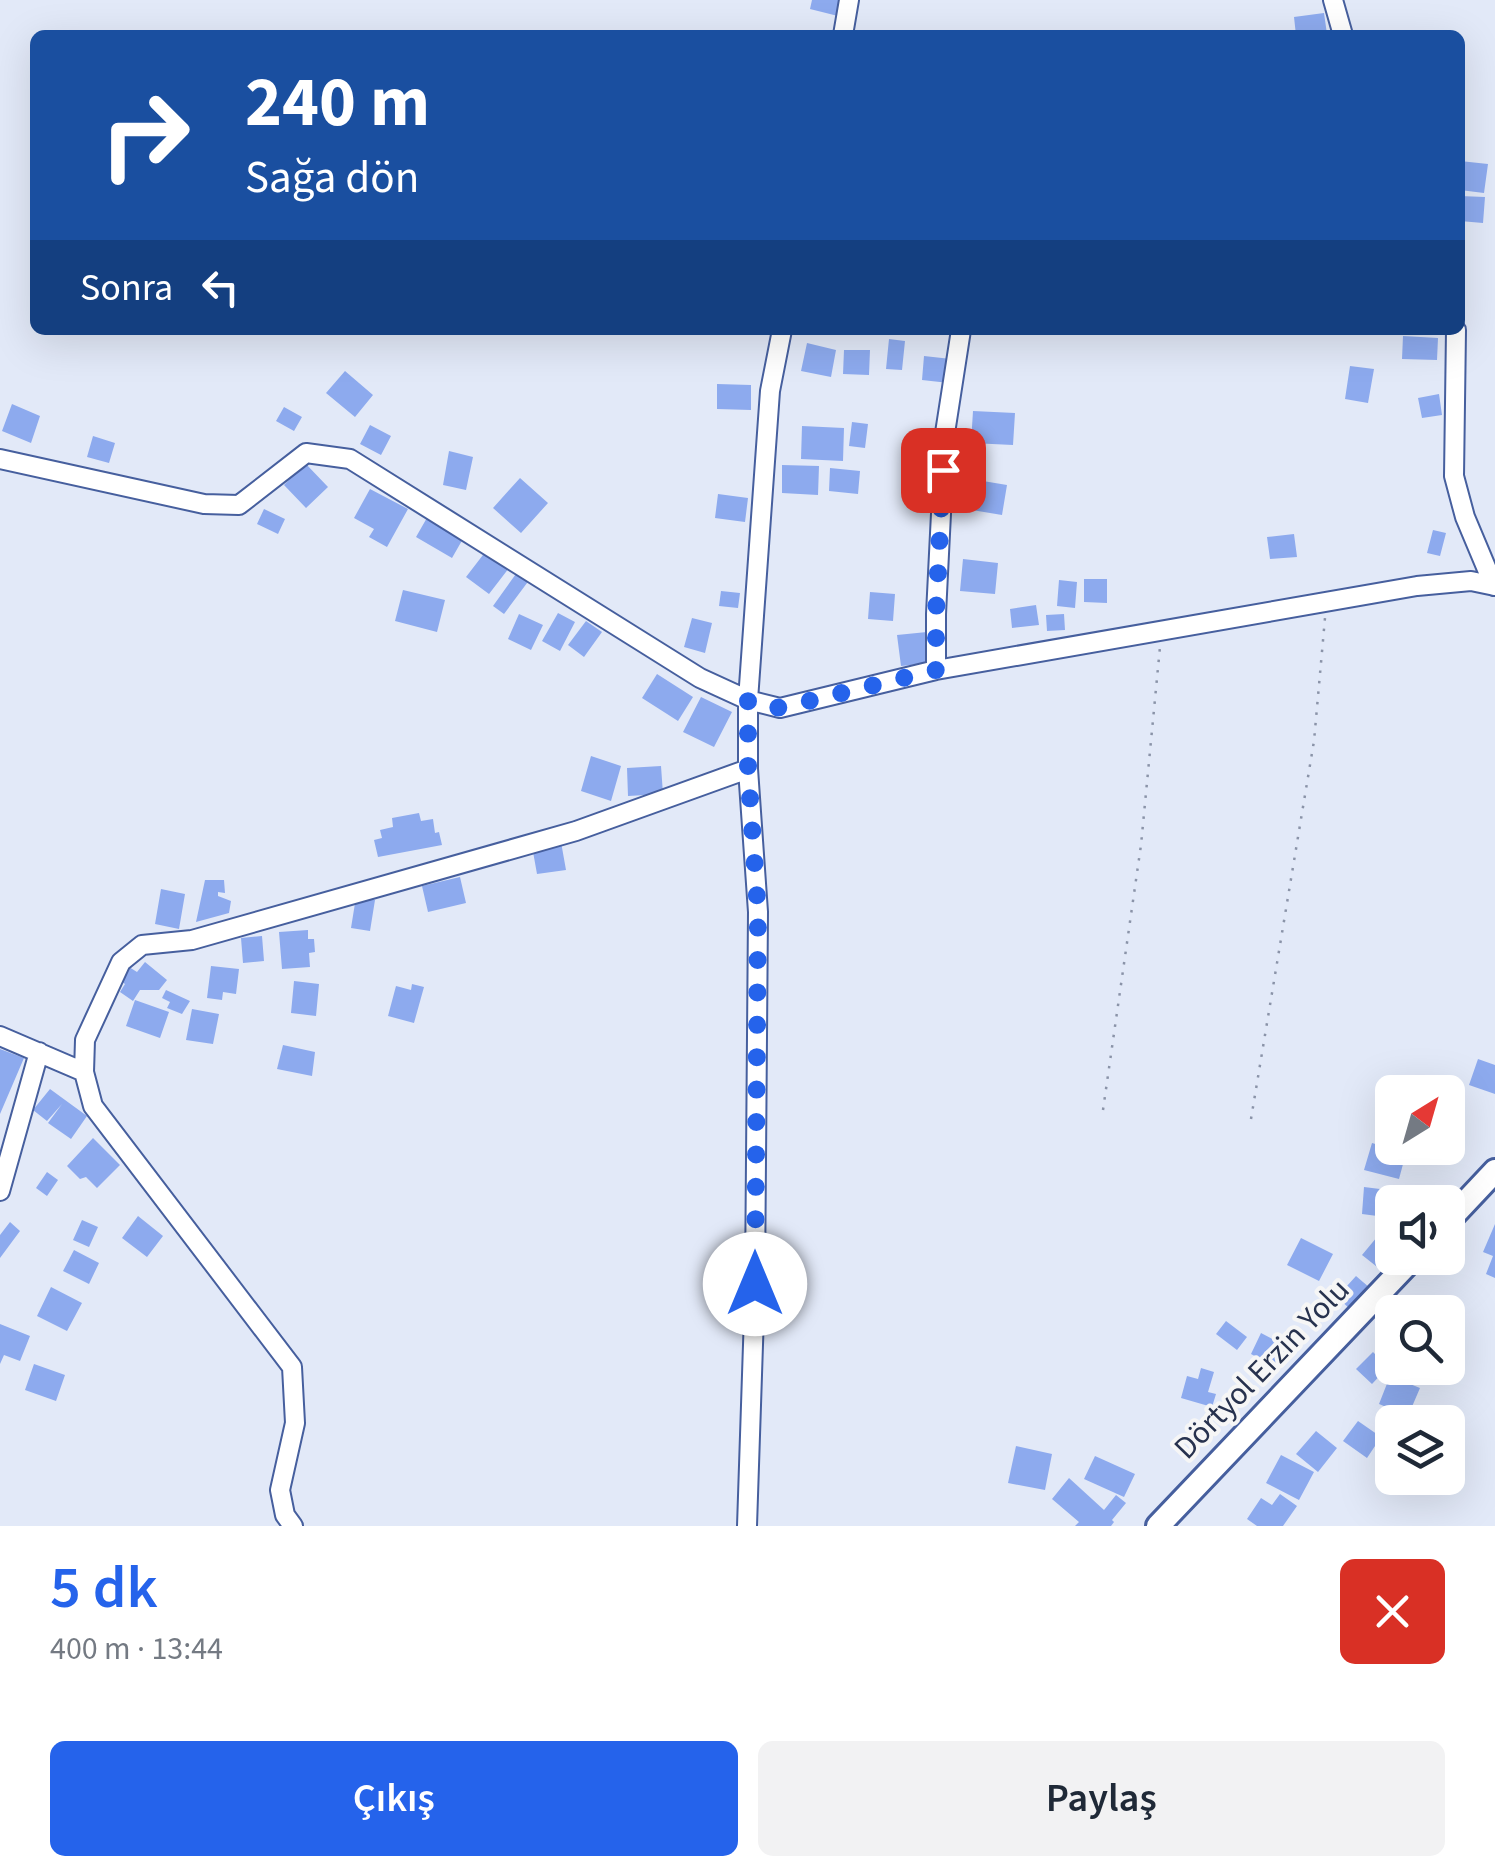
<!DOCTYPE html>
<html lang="tr">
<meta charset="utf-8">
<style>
:root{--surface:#fff;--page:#f2f2f3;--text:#1f2937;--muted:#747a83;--accent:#2563eb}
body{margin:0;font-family:"Source Sans 3",sans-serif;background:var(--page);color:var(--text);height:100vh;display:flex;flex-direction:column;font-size:38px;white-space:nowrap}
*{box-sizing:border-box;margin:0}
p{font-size:32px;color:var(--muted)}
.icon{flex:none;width:55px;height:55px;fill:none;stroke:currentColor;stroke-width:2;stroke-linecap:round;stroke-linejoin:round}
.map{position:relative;height:1526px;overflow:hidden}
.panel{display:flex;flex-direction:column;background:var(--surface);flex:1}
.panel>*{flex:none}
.top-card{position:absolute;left:30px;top:30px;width:1435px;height:305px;border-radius:15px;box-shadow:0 10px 40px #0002;background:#1a4fa0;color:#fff;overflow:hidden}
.needle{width:65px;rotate:37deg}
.buttons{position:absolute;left:1375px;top:1075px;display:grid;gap:20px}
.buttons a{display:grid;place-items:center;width:90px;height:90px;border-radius:15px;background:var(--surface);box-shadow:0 10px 40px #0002;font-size:50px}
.pin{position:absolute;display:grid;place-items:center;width:85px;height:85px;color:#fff;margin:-42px;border-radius:20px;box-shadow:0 5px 15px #0006}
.me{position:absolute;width:110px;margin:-55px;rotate:0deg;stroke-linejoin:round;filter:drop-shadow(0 0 8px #0008)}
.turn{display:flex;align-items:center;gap:35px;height:210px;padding:0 50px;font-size:45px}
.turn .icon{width:130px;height:130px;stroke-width:2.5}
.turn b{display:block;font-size:70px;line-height:85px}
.then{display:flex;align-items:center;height:95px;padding:0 50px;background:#0003;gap:20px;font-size:38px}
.round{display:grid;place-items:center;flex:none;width:105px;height:105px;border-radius:15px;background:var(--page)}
.head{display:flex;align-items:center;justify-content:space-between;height:170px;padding:0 50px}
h1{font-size:60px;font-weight:600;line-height:75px;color:var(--accent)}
.action{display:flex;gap:20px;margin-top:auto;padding:20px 50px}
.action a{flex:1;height:115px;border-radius:15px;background:var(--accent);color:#fff;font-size:40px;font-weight:600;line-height:115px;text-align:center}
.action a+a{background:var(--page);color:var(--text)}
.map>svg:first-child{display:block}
.building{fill:#8daaee}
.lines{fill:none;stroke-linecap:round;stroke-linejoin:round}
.minor-casing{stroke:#465f9e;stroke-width:22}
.major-casing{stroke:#465f9e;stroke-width:28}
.path{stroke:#8a93a8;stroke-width:2.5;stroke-dasharray:2.5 8;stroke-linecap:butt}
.minor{stroke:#fff;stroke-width:18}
.major{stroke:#fff;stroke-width:22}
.route{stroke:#2563eb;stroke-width:18;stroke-dasharray:0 32.4}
.labels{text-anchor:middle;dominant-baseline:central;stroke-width:8;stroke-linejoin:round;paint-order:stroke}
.street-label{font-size:32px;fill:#27324e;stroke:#f6f6f6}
</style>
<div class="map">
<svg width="1495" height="1526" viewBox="0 0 1495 1526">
<rect width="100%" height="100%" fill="#e2e9f8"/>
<path class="building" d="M812 0H842L838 16 810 9Z
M1324 13 1327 34 1296 35 1294 17Z
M1460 161 1488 164 1484 193 1460 190Z
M1460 196 1485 197 1483 223 1460 221Z
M1403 336 1438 338 1437 360 1402 359Z
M889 339 905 341 902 370 886 369Z
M807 343 836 350 831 377 801 371Z
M844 350H870L869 375 843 374Z
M924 356 951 359 949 383 922 380Z
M1350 366 1374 369 1368 403 1345 399Z
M345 371 373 395 355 417 326 393Z
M717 384 751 385V410L717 409Z
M1439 394 1442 415 1422 418 1418 398Z
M12 404 40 416 31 443 2 431Z
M284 407 302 417 294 431 276 421Z
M973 411 1015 413 1013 445 971 443Z
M852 422 868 424 865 448 849 446Z
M370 425 391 436 381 455 360 444Z
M802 426 844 428 843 461 801 459Z
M93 436 115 443 109 463 87 457Z
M449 451 473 457 466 490 443 485Z
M305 463 328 487 306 508 284 485Z
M782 465 819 466 818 495 782 493Z
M830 468 860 471 858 494 829 491Z
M520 478 548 503 521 533 493 508Z
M977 480 1007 485 1002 515 972 510Z
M370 489 408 509 387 547 369 537 374 529 354 518Z
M718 494 748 498 745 522 715 518Z
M264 509 285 519 278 534 257 524Z
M428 516 464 537 452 558 416 537Z
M1433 530 1446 533 1440 556 1427 553Z
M1294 534 1297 557 1270 559 1267 537Z
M486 551 509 568 489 594 466 577Z
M963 559 998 563 995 594 960 591Z
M518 571 530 579 504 614 493 606Z
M1084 579H1107V603L1084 602Z
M1059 580 1077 582 1075 608 1057 606Z
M403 590 445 600 437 632 395 621Z
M721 591 740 593 738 608 719 606Z
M870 592 895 594 893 621 868 619Z
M1036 605 1039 625 1012 628 1010 609Z
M558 613 575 622 560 651 542 641Z
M519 614 543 625 531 650 508 639Z
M1064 614 1065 630 1047 631 1046 615Z
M692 618 712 623 705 653 684 647Z
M586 621 602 632 584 657 568 645Z
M927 632 930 663 901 666 897 635Z
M657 674 693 697 678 721 642 698Z
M701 697 732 712 714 747 683 732Z
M591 756 621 766 611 801 581 791Z
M661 766 663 794 628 796 627 768Z
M419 813 421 821 433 819 435 833 439 832 442 845 378 857 374 840 382 838 380 830 393 827 392 818Z
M561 842 566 870 537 874 532 846Z
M460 877 466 903 428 912 422 886Z
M205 880H224L225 893 218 892V896L231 901 229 913 196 922Z
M161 889 185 894 179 929 155 924Z
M356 897 375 900 370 931 351 928Z
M308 930V939H314L315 952 309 953 310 967 282 969 279 932Z
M262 936 264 961 243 963 241 938Z
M145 962 167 980 159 990H140L133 1001 120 992 125 984 121 981 129 967 137 972Z
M211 966 239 969 236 994 223 992 222 1000 207 998Z
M294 981 319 984 316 1016 291 1013Z
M412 984 424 987 414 1023 388 1016 396 986 411 990Z
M166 990 190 1001 182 1014 167 1008 170 1002 162 998Z
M135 1000 169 1012 160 1038 126 1026Z
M192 1009 219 1014 213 1044 186 1040Z
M283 1045 315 1052 312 1076 277 1069Z
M0 1049 24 1058 0 1114Z
M1478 1059 1495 1065V1094L1469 1085Z
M50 1089 87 1116 71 1139 48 1123 62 1104 47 1121 33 1110Z
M93 1138 120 1165 97 1188 86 1177 80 1179 67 1166Z
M1372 1143 1406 1153 1399 1179 1364 1170Z
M47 1172 58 1180 47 1196 36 1188Z
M1364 1187 1388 1190 1385 1217 1362 1214Z
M138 1216 163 1236 147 1257 122 1238Z
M82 1220 98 1227 89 1247 73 1240Z
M10 1222 20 1231 0 1258V1235Z
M1495 1224V1278L1486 1274 1493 1256 1483 1252Z
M1377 1237 1392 1250V1256L1381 1270 1362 1255Z
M1301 1238 1333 1254 1319 1281 1287 1265Z
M74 1250 99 1263 89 1284 63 1271Z
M1356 1276 1370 1288 1350 1309 1337 1297Z
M51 1287 82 1303 67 1331 37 1316Z
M1226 1321 1247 1337 1237 1350 1216 1334Z
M0 1324 30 1336 20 1361 4 1355 0 1364Z
M1261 1333 1288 1347 1277 1368 1251 1354Z
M1373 1352 1388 1367 1372 1384 1356 1369Z
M34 1364 65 1375 56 1401 25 1390Z
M1201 1368 1214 1372 1208 1392 1216 1394 1212 1407 1181 1398 1187 1376 1198 1379Z
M1390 1376 1420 1388 1408 1416 1379 1404Z
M1358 1421 1381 1437 1367 1458 1343 1441Z
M1316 1431 1337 1448 1318 1472 1296 1454Z
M1016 1446 1052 1454 1045 1490 1008 1483Z
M1281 1455 1314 1472 1299 1500 1266 1483Z
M1095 1456 1135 1474 1124 1497 1084 1479Z
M1069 1478 1104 1510 1116 1495 1126 1503 1112 1520 1114 1522 1111 1526H1075L1079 1522 1052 1499Z
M1280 1494 1297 1506 1283 1526H1257L1247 1519 1261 1498 1272 1505Z"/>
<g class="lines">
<g class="minor-casing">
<path id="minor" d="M1333 0 1343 35
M843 35 849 0
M1456 330 1454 476 1465 517 1494 586
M0 459 204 504 239 505 306 453 350 459 700 678 748 700 780 708 936 670 1417 586 1471 581 1495 586
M936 670V614L945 433 961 330
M0 1036 84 1072
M0 1191 39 1052
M293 1526 285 1515 280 1490 295 1423 292 1367 93 1106 84 1072 85 1040 121 962 142 945 192 940 576 831 748 769
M747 1526 755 1284 758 912 748 769V700L770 391 782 330"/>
</g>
<g class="major-casing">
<path id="major" d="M1448 1221 1495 1171
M1158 1526 1413 1258"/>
</g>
<path class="path" d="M1103 1110 1141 845 1160 647
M1251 1119 1314 741 1325 618"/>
<use href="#minor" class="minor"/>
<use href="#major" class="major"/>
</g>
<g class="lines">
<path class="route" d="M755 1284 758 912 748 769V700L780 708 936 670V614L943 470"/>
</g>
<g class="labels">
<g class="street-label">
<text transform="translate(1262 1369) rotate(-46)">Dörtyol Erzin Yolu</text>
</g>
</g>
</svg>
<div class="buttons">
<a><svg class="needle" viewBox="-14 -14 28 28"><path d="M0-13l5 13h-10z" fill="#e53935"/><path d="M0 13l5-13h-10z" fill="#747a83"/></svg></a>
<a><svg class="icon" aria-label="sound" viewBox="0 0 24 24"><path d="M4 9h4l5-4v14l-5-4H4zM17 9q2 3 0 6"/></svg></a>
<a><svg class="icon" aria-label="search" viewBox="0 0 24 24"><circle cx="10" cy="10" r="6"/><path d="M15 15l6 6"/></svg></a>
<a><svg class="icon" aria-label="layers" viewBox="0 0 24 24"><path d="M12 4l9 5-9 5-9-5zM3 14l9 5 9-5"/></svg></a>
</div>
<div class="pin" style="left:943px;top:470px;background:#d93025"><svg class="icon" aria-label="arrive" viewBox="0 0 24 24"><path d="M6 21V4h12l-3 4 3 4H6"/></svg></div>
<svg class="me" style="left:755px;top:1284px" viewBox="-20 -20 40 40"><circle r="19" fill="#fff"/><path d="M0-13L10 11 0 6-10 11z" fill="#2563eb"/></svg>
<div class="top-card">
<div class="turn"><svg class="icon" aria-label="right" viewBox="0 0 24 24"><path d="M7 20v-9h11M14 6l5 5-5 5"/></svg><div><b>240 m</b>Sağa dön</div></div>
<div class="then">Sonra<svg class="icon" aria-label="left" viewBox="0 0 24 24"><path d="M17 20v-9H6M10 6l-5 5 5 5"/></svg></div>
</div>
</div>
<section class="panel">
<div class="head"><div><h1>5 dk</h1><p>400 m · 13:44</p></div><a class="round" style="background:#d93025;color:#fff"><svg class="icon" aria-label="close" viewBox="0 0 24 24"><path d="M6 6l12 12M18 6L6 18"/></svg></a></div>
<div class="action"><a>Çıkış</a><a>Paylaş</a></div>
</section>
